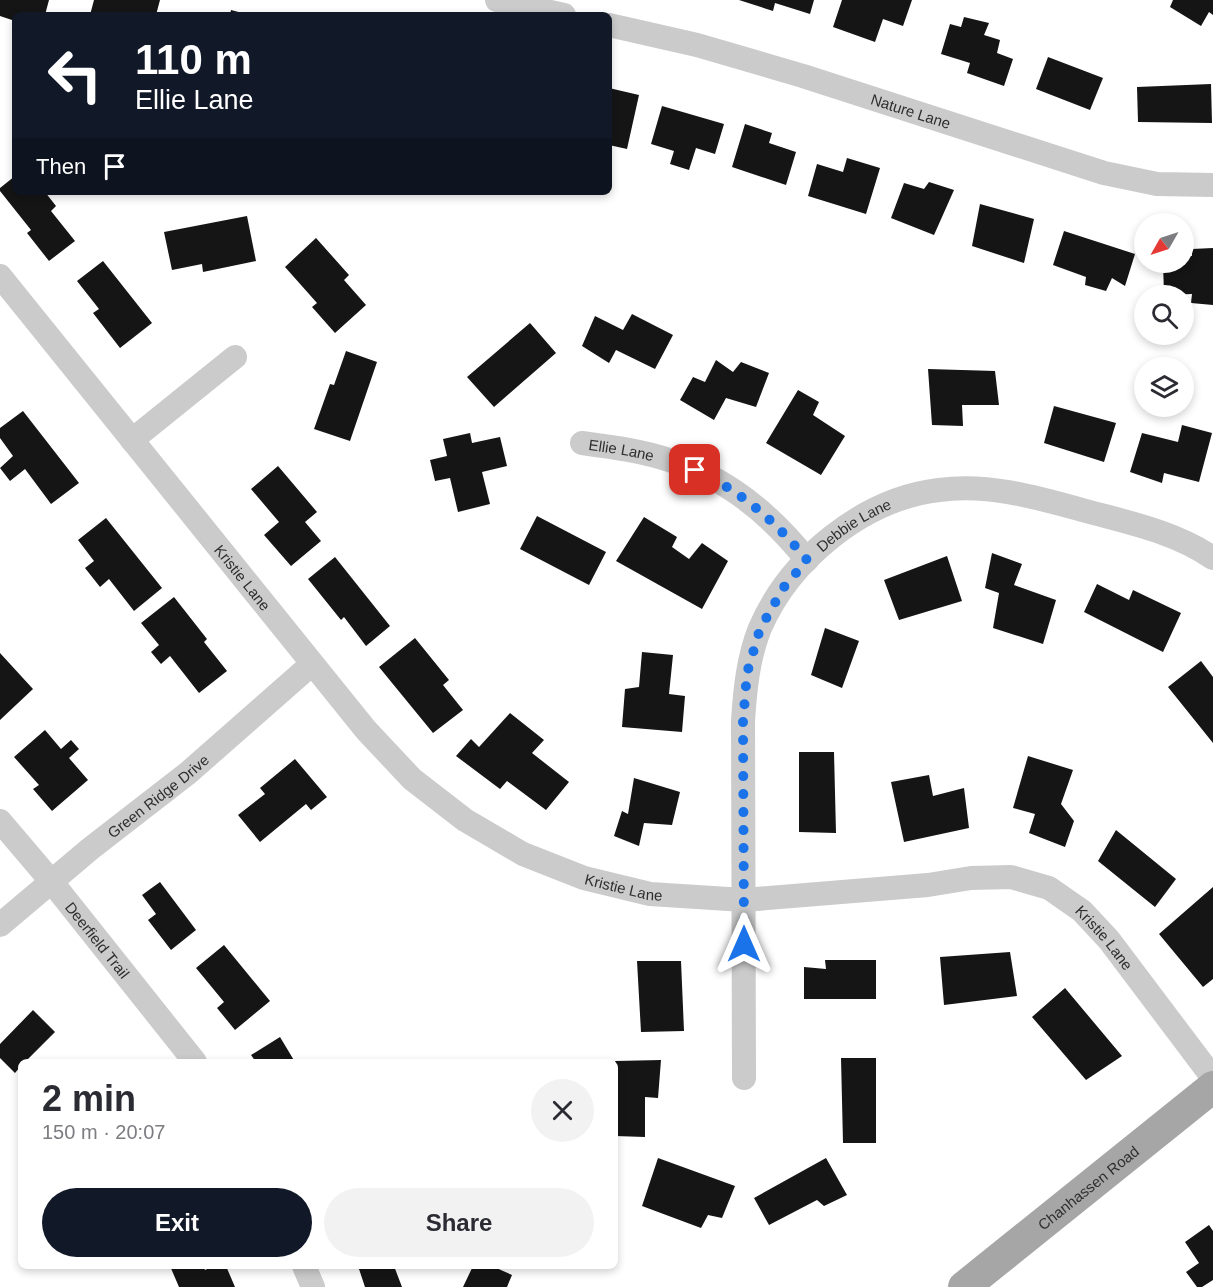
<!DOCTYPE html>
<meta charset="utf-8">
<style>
:root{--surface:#fff;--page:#f2f2f3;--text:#2b2b33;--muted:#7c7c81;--accent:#111827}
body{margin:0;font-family:Helvetica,sans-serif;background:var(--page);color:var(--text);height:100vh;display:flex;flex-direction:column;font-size:22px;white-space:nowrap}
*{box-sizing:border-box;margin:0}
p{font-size:20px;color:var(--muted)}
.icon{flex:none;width:33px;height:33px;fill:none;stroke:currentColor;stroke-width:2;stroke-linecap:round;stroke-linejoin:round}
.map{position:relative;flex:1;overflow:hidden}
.sheet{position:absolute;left:18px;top:1059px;width:600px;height:210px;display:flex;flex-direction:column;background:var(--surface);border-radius:9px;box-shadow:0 3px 9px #0003}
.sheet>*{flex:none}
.top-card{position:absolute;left:12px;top:12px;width:600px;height:183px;border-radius:9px;box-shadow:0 3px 9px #0003;background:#111827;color:#fff;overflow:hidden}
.needle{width:39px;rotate:231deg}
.fabs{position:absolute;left:1134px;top:213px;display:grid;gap:12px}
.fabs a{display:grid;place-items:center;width:60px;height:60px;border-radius:50%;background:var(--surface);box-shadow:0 3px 9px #0003;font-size:30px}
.pin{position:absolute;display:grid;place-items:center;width:51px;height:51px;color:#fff;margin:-26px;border-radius:12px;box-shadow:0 3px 9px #0006}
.me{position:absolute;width:66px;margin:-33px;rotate:0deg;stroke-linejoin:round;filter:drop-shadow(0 0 4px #0008)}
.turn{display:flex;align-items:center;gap:21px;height:126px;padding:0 24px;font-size:27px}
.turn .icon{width:78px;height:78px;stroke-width:2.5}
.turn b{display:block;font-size:42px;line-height:51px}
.then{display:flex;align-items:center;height:57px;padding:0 24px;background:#0003;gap:12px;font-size:22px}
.round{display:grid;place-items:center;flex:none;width:63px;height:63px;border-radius:32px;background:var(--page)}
.head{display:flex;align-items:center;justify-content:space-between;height:102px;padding:0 24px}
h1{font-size:36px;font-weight:600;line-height:45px}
.action{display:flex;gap:12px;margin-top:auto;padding:12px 24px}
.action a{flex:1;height:69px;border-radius:36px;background:var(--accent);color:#fff;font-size:24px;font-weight:600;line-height:69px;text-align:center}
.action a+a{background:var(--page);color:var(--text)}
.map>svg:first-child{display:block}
.building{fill:#151515}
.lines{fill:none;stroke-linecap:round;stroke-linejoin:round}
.minor{stroke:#cbcbcb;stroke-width:24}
.major{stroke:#a6a6a6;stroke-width:32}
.route{stroke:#1a73e8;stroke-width:10;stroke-dasharray:0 18}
.labels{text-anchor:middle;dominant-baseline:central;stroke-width:6;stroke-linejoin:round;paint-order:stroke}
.street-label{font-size:15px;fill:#2e2e2e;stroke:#fff}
</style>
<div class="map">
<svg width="1213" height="1287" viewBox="0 0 1213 1287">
<rect width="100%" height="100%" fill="#fff"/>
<path class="building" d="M0 0H49L45 15H15V21L0 16Z
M94 0H160L156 15H90Z
M739 0H814L810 14 775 3 773 11Z
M842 0H912L903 26 883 19 875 42 833 27Z
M1173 0H1213V15L1209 12 1201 26 1170 7Z
M231 10 246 14V15H230Z
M964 17 989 23 984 35 1000 40 997 53 1013 59 1004 86 967 73 970 63 941 54 950 24 961 27Z
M1048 57 1103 78 1090 110 1036 89Z
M1211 84 1212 123 1138 122 1137 87Z
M609 88 639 95 627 149 609 145Z
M662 106 724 124 715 154 696 148 689 170 670 164 674 151 651 144Z
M745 124 772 133 769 143 796 152 786 185 732 167Z
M847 158 880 168 866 214 808 196 817 164 843 172Z
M15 176V192H45L56 206 51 211 75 241 49 261 27 233 31 230 0 191V188Z
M929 182 954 190 934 235 891 218 904 183 924 189Z
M980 204 1034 219 1024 263 972 246Z
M247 216 256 261 203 272 202 264 172 270 164 232Z
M1064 231 1135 254 1125 286 1112 278 1106 291 1085 285 1086 277 1053 265Z
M316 238 349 275 344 280 366 305 335 333 312 307 317 303 285 267Z
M1213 248V305L1191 303 1192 294 1164 295 1163 262H1184V256H1192V249Z
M103 261 152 323 120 348 93 313 99 309 77 281Z
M632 314 673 335 655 369 616 350 609 363 582 346 595 316 623 330Z
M530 323 556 353 494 407 467 377Z
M346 351 377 362 350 441 314 429 330 384 334 385Z
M716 360 733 372 741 362 769 373 756 407 726 398 714 420 680 400 693 377 705 382Z
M928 369 995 371 999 405H962L963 426 932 425Z
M798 390 819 402 813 415 845 436 821 475 766 443Z
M1054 406 1116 423 1104 462 1044 443Z
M23 411 79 483 51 504 25 469 10 481 0 468 13 456 0 438V428Z
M1182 425 1212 433 1199 482 1164 473 1162 483 1130 472 1142 433 1178 442Z
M470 433 472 443 500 437 507 466 482 472 490 504 458 512 450 478 435 481 430 460 447 456 443 439Z
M278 466 317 512 305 522 321 541 291 566 264 535 279 522 251 489Z
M537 516 606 552 589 585 520 549Z
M644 517 677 537 672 547 689 559 702 543 728 561 702 609 616 561Z
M106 518 162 588 134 611 109 579 100 587 85 568 94 561 78 540Z
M992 553 1022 564 1014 585 1056 600 1043 644 993 628 999 593 985 588Z
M947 556 962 601 899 620 884 580Z
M335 557 390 626 366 646 344 617 341 620 308 579Z
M1097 584 1129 600 1133 590 1181 613 1163 652 1084 612Z
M174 597 207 639 204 642 227 671 199 693 170 656 161 664 151 652 159 645 141 623Z
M825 628 859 641 842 688 811 675Z
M415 638 449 680 443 685 463 710 433 733 379 667Z
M642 652 673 655 669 694 685 696 682 732 622 727 625 689 639 687Z
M0 653 33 689 0 720Z
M1201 661 1213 677V743L1168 687Z
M510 713 544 740 532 753 569 782 546 810 507 781 500 789 456 756 471 739 479 747Z
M45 730 61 749 71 740 79 749 69 758 88 780 52 811 33 789 39 785 14 757Z
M799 752H834L836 833 799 832Z
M1028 756 1073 770 1061 804 1074 821 1065 847 1029 833 1035 814 1013 808Z
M295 759 327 797 311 810 306 804 260 842 238 815 265 794 260 788Z
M929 775 933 796 964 788 969 828 904 842 891 782Z
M634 778 680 792 672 825 644 823 639 846 614 836 622 811 628 814Z
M1116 830 1176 879 1155 907 1098 861Z
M160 882 196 930 171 950 148 920 156 914 142 895Z
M1213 887V979L1203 987 1159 934Z
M224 945 270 1001 235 1030 217 1008 224 1002 196 968Z
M1010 952 1017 996 944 1005 940 957Z
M825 960H876V999H804V967L826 969Z
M637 961H681L684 1031 641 1032Z
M1065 988 1122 1056 1086 1080 1032 1017Z
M33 1010 55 1032 25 1062H21V1066L15 1073 0 1058V1044Z
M280 1037 295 1062H256L251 1055Z
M841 1058H876V1143H843Z
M661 1060 658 1098 645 1097V1137L615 1136V1061Z
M658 1158 735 1186 722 1218 708 1215 701 1228 642 1206Z
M826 1158 847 1195 824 1206 817 1200 769 1225 754 1198Z
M1209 1225 1213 1231V1280L1202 1287H1197L1186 1272 1199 1263 1185 1242Z
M170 1266H203L205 1270 214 1266H226L235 1287H179Z
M358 1266H394L402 1287H365Z
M473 1266H492L512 1275 507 1287H463Z"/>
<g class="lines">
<g class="minor">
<path d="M497 0 564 15"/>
<path id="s1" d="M609 25 697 45 803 76 1104 173 1157 184 1213 185"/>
<path id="s2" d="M0 276 366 730 412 779 465 820 523 854 584 878 650 894 744 900 928 885 971 878 1011 877 1049 888 1082 911 1109 940 1213 1078"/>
<path d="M132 440 235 357"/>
<path id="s3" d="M582 443C612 447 643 451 672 461 727 478 772 516 807 560"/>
<path id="s4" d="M0 821 51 881 195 1062"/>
<path id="s5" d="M0 925 90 849 188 773 312 664"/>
<path id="s6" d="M744 1078 743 721C745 690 748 658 760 628 790 559 863 499 939 490 989 483 1039 498 1086 511 1130 523 1175 532 1213 558"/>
<path d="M304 1266 313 1287"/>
</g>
<path class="major" id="s7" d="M964 1287 1213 1087"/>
</g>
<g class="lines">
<path class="route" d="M695 470C740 490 776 522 807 560L784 587 760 629 747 673 743 722 744 944"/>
</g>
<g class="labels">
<g class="street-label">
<text stroke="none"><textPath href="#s1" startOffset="314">Nature Lane</textPath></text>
<text stroke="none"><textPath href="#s3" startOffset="40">Ellie Lane</textPath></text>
<text stroke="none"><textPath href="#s6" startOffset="594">Debbie Lane</textPath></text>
<text stroke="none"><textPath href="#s2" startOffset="387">Kristie Lane</textPath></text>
<text stroke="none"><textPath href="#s5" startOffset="204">Green Ridge Drive</textPath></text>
<text stroke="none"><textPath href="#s2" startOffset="891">Kristie Lane</textPath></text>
<text stroke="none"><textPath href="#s2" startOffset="1395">Kristie Lane</textPath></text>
<text stroke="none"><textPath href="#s4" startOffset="154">Deerfield Trail</textPath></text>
<text stroke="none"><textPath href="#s7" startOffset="159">Chanhassen Road</textPath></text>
</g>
</g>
</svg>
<div class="fabs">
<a><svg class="needle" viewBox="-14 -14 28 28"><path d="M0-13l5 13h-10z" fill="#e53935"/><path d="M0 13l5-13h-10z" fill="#7c7c81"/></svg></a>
<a><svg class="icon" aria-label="search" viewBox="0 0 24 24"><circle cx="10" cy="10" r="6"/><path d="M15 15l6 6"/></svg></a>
<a><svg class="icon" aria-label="layers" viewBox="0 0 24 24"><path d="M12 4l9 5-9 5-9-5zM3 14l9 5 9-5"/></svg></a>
</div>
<div class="pin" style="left:695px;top:470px;background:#d93025"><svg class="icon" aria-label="arrive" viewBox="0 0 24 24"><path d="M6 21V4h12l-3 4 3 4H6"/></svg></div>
<svg class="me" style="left:744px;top:944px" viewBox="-20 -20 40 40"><path d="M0-17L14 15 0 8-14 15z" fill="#1a73e8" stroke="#fff" stroke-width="4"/></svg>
<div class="top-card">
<div class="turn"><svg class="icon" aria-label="left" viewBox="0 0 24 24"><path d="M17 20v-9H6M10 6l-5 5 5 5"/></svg><div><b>110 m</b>Ellie Lane</div></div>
<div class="then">Then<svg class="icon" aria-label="arrive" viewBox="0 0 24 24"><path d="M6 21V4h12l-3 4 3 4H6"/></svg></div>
</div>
<section class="sheet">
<div class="head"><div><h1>2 min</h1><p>150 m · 20:07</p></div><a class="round"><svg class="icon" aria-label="close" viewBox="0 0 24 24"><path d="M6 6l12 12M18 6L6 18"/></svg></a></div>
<div class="action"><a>Exit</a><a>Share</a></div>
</section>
</div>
